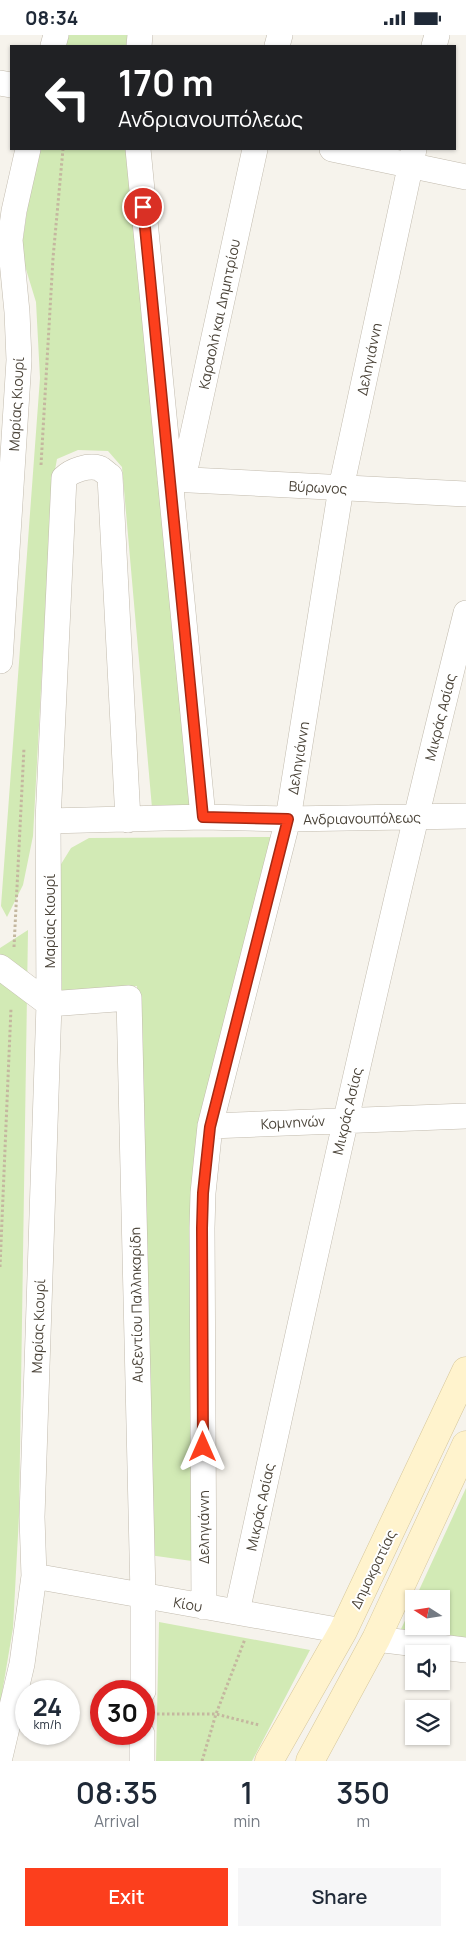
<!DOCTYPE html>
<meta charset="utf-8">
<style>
:root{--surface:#fff;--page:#f6f6f7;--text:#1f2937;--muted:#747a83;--accent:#fc3f1d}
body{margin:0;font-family:Manrope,sans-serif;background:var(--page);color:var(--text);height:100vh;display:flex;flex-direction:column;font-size:19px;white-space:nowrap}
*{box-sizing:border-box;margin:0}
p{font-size:16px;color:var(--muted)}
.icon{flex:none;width:28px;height:28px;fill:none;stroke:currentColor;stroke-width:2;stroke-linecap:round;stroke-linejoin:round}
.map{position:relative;height:1726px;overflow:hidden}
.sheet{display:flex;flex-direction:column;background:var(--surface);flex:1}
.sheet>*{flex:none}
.banner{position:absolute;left:10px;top:10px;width:446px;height:105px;border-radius:0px;box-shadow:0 1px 4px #0004;background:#202124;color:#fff;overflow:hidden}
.needle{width:32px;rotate:282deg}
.buttons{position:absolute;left:405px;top:1555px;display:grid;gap:10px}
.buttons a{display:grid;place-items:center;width:45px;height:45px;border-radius:0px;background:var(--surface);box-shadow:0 1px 4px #0004;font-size:25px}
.speed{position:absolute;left:15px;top:1645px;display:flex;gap:10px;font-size:25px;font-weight:700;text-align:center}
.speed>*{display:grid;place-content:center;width:65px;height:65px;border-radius:50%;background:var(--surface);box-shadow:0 1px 4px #0004;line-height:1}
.speed small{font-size:12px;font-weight:400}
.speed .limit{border:8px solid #d22;background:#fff;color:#111}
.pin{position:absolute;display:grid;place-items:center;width:42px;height:42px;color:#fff;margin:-21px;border:2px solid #fff;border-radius:50%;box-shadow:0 1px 5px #0007}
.me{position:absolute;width:55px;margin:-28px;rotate:0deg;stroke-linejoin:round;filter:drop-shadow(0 0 4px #0008)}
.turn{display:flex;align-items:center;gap:18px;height:105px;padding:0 25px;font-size:22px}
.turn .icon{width:65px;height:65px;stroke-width:2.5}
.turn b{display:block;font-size:35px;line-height:42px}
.eta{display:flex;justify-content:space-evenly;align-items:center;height:85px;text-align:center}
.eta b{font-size:30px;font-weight:600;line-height:35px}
.action{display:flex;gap:10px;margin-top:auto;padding:10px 25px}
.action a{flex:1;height:58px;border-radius:0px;background:var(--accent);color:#fff;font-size:20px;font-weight:600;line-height:58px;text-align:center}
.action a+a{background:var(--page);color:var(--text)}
.status{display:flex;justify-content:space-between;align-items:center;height:35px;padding:0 25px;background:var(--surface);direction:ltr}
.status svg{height:14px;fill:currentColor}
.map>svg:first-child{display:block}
.green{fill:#d2eab5}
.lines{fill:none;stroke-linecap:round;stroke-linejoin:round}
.minor-casing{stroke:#c2bbae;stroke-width:26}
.secondary-casing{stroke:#d6c79b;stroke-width:29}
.path{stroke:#c4b79f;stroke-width:3;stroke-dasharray:2.5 2.5;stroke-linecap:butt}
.minor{stroke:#fff;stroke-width:25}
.secondary{stroke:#fff3cd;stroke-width:28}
.route-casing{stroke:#a42913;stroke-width:12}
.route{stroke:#fc3f1d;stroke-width:9}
.labels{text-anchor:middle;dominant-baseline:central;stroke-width:4;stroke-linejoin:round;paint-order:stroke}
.street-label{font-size:14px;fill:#4b4439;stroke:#fff}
</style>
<div class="status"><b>08:34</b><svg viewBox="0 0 49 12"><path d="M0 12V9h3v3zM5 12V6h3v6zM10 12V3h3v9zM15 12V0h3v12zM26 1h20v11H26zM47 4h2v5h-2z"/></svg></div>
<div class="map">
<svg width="466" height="1726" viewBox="0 0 466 1726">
<rect width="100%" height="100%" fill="#f6f3ec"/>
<path class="green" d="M61 0H139L137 11H59Z
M36 114H134L197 774 152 773 122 432 108 416 78 415 57 424 52 451 33 801 23 850 7 882 1 871 40 343 36 267 21 218Z
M275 802 201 1089 199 1527 149 1520 137 951 60 961 58 834 71 813 89 803Z
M28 895 19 1481 13 1593 0 1670V913Z
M466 1453V1610L412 1604 401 1594 414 1567V1591H441V1564H415Z
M159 1587 310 1615 252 1726H156Z"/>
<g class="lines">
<g class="minor-casing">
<path id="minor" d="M53 11 56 0
M139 11 140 0
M277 11 280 0
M434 11 437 0
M0 48 11 50
M138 114 203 782
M332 114 466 142
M170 444 466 459
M183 444 255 114
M0 626 19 325 17 277 10 205 14 176 28 114
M48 786 203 782 288 784 466 781
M0 932 49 969 129 963 143 1560V1656
M210 1091 466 1081
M34 1541 343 1596
M204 1572 202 1193 203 1158 210 1091 288 784 341 453 414 114
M237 1577C310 1243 383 909 466 578
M376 1604 466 1615
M0 1722 22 1629 34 1541 32 1482 49 969 48 786 64 443C72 435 88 430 99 433 103 435 107 439 110 441L128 785
M142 1726V1699"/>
</g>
<g class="secondary-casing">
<path id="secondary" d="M269 1726 343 1596 466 1336
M310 1726 376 1604 466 1410"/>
</g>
<path class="path" d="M41 430 53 223 63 114
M14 912 24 713
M0 1232 11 973
M157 1679H216L259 1690
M202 1726 216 1679 245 1604"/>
<use href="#minor" class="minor"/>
<use href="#secondary" class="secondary"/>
</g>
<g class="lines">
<g class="route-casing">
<path id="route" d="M143 172 203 782 288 784 210 1092 203 1158 202 1193 203 1412"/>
</g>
<use href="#route" class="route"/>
</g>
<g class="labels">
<g class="street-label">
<text transform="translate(219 279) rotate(-78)">Καραολή και Δημητρίου</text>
<text transform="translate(369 324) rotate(-78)">Δεληγιάννη</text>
<text transform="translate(16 369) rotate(-87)">Μαρίας Κιουρί</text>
<text transform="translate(318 452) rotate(3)">Βύρωνος</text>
<text transform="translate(440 682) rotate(-76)">Μικράς Ασίας</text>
<text transform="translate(298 723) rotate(-81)">Δεληγιάννη</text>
<text transform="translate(362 783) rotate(-1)">Ανδριανουπόλεως</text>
<text transform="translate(49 886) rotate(-90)">Μαρίας Κιουρί</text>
<text transform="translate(347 1076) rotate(-77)">Μικράς Ασίας</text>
<text transform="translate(293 1087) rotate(-3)">Κομνηνών</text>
<text transform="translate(136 1270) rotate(-91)">Αυξεντίου Παλληκαρίδη</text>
<text transform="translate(38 1291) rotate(-88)">Μαρίας Κιουρί</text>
<text transform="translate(260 1472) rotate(-78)">Μικράς Ασίας</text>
<text transform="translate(203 1492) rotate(-90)">Δεληγιάννη</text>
<text transform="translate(373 1534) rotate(-64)">Δημοκρατίας</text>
<text transform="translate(188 1569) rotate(10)">Κίου</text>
</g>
</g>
</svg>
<div class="buttons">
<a><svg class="needle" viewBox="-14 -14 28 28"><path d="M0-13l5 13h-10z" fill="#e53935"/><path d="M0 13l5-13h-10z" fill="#747a83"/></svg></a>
<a><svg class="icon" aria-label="sound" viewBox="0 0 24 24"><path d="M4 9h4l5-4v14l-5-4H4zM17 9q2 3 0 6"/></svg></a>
<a><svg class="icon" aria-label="layers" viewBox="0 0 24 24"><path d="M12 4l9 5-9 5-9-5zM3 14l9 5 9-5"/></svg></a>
</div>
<div class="speed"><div>24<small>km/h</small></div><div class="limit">30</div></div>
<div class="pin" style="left:143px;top:172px;background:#d93025"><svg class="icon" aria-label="arrive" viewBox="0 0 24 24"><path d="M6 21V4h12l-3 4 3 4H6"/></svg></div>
<svg class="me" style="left:203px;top:1412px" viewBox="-20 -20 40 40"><path d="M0-17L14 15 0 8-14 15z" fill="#fc3f1d" stroke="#fff" stroke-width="4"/></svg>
<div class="banner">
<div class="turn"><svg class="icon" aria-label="left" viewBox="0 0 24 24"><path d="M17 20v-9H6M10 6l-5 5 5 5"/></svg><div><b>170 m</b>Ανδριανουπόλεως</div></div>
</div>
</div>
<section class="sheet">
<div class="eta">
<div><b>08:35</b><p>Arrival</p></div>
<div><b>1</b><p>min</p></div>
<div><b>350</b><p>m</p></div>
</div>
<div class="action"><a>Exit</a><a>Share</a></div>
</section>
